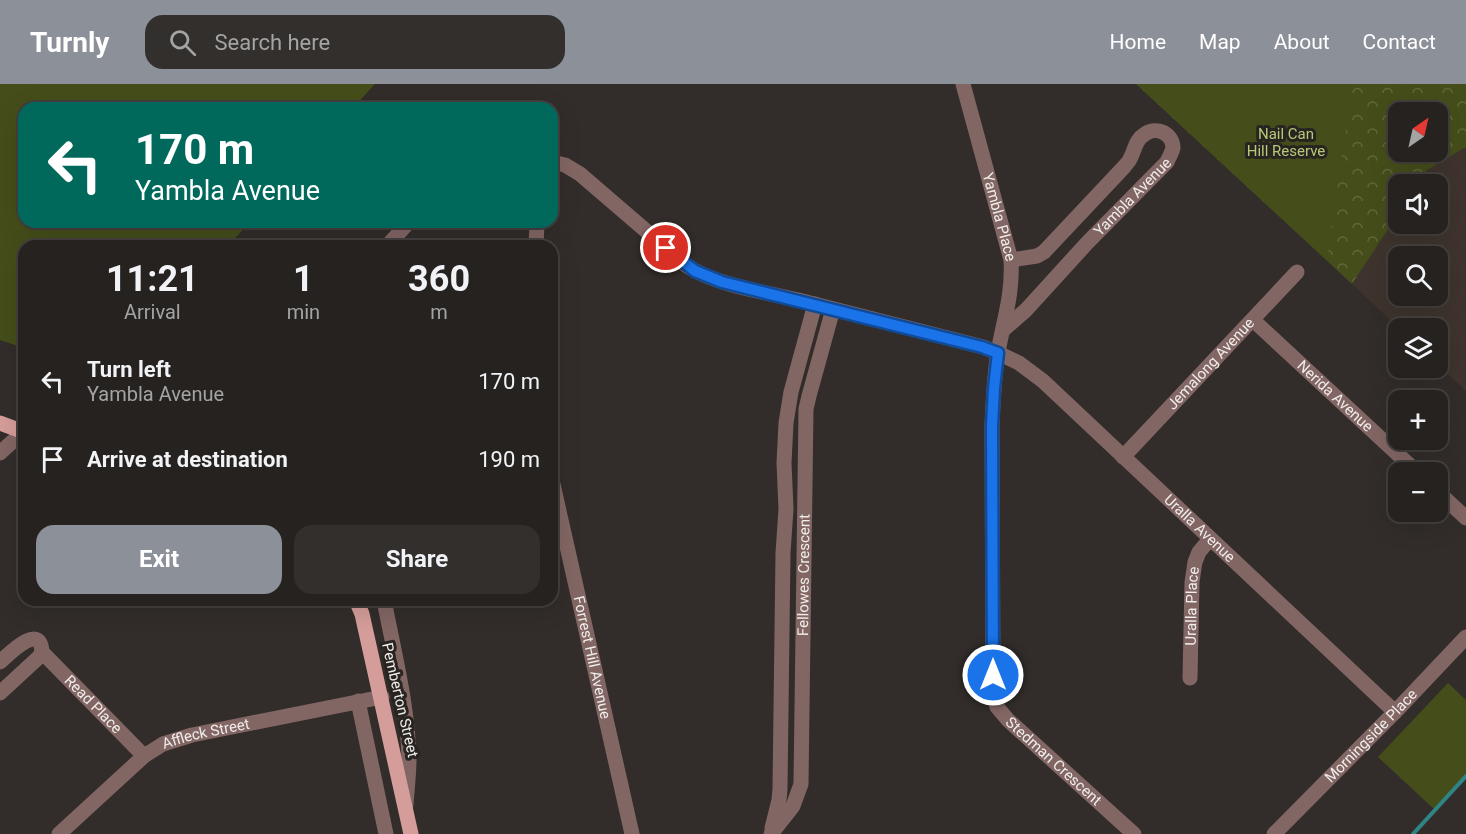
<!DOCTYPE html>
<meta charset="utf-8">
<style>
:root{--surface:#262220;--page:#322f2d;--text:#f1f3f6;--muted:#a4a4a5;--line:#423f3e;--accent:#8c9099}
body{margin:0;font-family:Roboto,sans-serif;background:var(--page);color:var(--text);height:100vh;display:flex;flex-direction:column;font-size:22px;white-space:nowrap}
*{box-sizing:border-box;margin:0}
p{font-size:20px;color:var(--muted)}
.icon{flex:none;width:33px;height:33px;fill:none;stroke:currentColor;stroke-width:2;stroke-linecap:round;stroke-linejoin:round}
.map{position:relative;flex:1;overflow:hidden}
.details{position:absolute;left:18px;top:156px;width:540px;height:366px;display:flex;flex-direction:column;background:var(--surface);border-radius:18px;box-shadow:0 6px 24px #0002,0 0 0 2px var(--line)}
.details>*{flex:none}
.guide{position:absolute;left:18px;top:18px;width:540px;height:126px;border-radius:18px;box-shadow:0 6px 24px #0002,0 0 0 2px var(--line);background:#00695c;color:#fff;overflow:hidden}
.needle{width:39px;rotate:34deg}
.fabs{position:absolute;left:1388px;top:18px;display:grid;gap:12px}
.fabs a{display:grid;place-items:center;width:60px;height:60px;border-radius:12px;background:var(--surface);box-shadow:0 6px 24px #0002,0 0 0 2px var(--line);font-size:30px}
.pin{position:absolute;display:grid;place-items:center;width:51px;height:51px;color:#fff;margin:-26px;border:3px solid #fff;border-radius:50%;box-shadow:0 2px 6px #0007}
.me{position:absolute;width:66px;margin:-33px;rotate:0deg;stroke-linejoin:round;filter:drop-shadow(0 0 4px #0008)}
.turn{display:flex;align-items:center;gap:21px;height:126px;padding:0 18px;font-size:27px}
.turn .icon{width:78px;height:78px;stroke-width:2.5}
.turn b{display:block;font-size:42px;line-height:51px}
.eta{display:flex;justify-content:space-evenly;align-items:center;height:102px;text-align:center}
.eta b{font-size:36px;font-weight:700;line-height:42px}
.cta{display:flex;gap:12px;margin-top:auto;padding:12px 18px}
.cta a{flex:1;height:69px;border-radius:18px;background:var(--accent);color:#fff;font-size:24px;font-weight:700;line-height:69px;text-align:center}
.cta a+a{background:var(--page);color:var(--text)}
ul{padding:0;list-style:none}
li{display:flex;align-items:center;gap:18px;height:78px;padding:0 18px}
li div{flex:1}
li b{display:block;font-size:22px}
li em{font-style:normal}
header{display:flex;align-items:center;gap:36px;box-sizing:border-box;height:84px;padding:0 30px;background:var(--accent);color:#fff}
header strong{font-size:28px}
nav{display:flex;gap:33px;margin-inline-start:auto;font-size:21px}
.search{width:420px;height:54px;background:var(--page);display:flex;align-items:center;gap:15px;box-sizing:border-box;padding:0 21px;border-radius:18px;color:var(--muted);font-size:22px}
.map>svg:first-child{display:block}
.built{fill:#3e342d;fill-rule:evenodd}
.forest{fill:url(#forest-crowns);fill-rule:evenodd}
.park{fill:#454e1a}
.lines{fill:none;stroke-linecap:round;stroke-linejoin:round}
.stream{stroke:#2f8485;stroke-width:4}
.minor{stroke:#826664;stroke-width:15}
.major{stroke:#d59d99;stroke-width:15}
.route-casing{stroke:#114b97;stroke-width:15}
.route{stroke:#1a73e8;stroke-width:10}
.labels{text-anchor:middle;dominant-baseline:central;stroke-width:6;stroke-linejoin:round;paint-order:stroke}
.park-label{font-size:15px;fill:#b8c975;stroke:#282421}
.street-label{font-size:15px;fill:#f0edea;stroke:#282421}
</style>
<header>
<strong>Turnly</strong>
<div class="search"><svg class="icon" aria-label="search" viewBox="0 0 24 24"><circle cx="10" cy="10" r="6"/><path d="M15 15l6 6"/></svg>Search here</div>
<nav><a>Home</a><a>Map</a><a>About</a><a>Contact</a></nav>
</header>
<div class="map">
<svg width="1466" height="750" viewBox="0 0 1466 750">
<defs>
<pattern id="forest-crowns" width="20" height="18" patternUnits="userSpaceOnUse" patternTransform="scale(1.5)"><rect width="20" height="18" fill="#454e1a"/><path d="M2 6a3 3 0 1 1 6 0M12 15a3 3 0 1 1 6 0" fill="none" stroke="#60683b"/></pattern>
</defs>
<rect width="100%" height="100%" fill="#322d2a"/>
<path class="built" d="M1466 63V307L1437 280V244H1399L1352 200 1398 130V140H1437V100H1417L1427 86ZM1398 172H1437V212H1398Z"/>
<path class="forest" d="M1136 0H1466V63L1427 86 1417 100H1398V130L1352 200ZM1398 28H1437V68H1398Z"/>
<path class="park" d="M0 0H375L353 24H24V138H250L228 162H24V264L0 256Z
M1137 0H1352L1327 176Z
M1448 599 1466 616V692L1435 726 1378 673Z"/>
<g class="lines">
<path class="stream" d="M1413 750 1466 692"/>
<g class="minor">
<path id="s1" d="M963 0 1011 176C1013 210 1004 235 998 268 994 293 993 318 992 342L993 610 997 623 1008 636 1134 750"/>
<path id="s2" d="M552 78 565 81 580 90 687 182C721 204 775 209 814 220 870 234 926 249 983 263L998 269 1019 279 1043 297 1395 628"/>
<path d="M387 162 409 138"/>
<path d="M536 162 537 138"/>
<path id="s3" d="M1253 236 1417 388"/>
<path id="s4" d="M1003 246 1026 226 1087 159 1167 78C1169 73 1172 69 1173 64 1173 49 1156 42 1145 50 1135 56 1135 66 1130 75 1129 78 1126 80 1124 83L1044 168 1037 172 1011 176"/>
<path d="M0 369 23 348"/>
<path id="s5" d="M1123 373 1297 188"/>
<path id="s6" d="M552 396 632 750"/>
<path d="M1437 407 1466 434"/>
<path d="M384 516C394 568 408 622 409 675 409 690 407 706 406 721"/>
<path id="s7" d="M0 578C9 570 41 537 42 568L144 672"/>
<path id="s8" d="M1190 594 1192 498 1195 478 1199 468 1210 455"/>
<path d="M0 609 39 573 42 568"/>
<path d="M358 617 386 750"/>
<path d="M772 744 779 716 780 705 783 469 786 425 784 379 786 339 791 308 815 220"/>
<path id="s9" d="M59 750 144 672 163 660 192 651 382 613"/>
<path id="s10" d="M771 750 793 722 801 700 806 325 809 312 833 225"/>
<path id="s11" d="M1274 750 1395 628 1466 553"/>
</g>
<path class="major" d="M0 339 24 348
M356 516 362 530 411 750"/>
</g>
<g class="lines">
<g class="route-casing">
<path id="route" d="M666 164 695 187 722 198 982 263 998 269 994 304 992 342 993 591"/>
</g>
<use href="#route" class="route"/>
</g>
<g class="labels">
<g class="park-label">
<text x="1286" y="50">Nail Can<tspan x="1286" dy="17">Hill Reserve</tspan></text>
</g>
<g class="street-label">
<text stroke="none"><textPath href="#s4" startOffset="186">Yambla Avenue</textPath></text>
<text stroke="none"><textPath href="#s1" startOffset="138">Yambla Place</textPath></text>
<text stroke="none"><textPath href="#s5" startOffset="128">Jemalong Avenue</textPath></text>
<text stroke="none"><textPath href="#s3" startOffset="112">Nerida Avenue</textPath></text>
<text stroke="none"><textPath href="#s2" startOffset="764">Uralla Avenue</textPath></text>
<text stroke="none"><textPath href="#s10" startOffset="268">Fellowes Crescent</textPath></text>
<text stroke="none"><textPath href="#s8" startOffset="72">Uralla Place</textPath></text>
<text stroke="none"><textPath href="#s6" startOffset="182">Forrest Hill Avenue</textPath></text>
<text transform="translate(400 616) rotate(77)">Pemberton Street</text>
<text stroke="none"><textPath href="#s7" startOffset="132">Read Place</textPath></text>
<text stroke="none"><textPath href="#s9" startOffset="182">Affleck Street</textPath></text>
<text stroke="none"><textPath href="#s11" startOffset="138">Morningside Place</textPath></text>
<text stroke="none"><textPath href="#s1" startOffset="710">Stedman Crescent</textPath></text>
</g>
</g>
</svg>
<div class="fabs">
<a><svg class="needle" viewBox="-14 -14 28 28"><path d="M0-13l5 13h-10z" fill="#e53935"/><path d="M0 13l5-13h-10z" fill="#a4a4a5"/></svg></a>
<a><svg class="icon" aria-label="sound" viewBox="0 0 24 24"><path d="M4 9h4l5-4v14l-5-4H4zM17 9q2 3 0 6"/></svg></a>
<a><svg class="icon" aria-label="search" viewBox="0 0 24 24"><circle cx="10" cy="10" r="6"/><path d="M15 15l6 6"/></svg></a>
<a><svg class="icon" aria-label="layers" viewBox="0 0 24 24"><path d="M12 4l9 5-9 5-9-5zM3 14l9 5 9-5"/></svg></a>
<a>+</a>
<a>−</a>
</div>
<div class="pin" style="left:666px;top:164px;background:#d93025"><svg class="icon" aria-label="arrive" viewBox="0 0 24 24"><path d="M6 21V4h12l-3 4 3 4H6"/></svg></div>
<svg class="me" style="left:993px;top:591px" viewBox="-20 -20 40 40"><circle r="17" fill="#1a73e8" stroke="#fff" stroke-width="3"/><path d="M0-11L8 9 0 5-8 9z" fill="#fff"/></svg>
<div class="guide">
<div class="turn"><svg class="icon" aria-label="left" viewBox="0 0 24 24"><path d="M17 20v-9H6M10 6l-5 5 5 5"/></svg><div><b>170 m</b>Yambla Avenue</div></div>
</div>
<section class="details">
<div class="eta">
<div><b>11:21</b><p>Arrival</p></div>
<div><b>1</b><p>min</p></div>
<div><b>360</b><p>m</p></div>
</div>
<ul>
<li><svg class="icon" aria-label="left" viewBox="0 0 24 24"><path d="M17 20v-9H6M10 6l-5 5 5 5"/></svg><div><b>Turn left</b><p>Yambla Avenue</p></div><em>170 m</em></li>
<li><svg class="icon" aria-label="arrive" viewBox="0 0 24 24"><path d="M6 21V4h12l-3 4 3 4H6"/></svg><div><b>Arrive at destination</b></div><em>190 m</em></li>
</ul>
<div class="cta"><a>Exit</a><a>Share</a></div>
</section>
</div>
